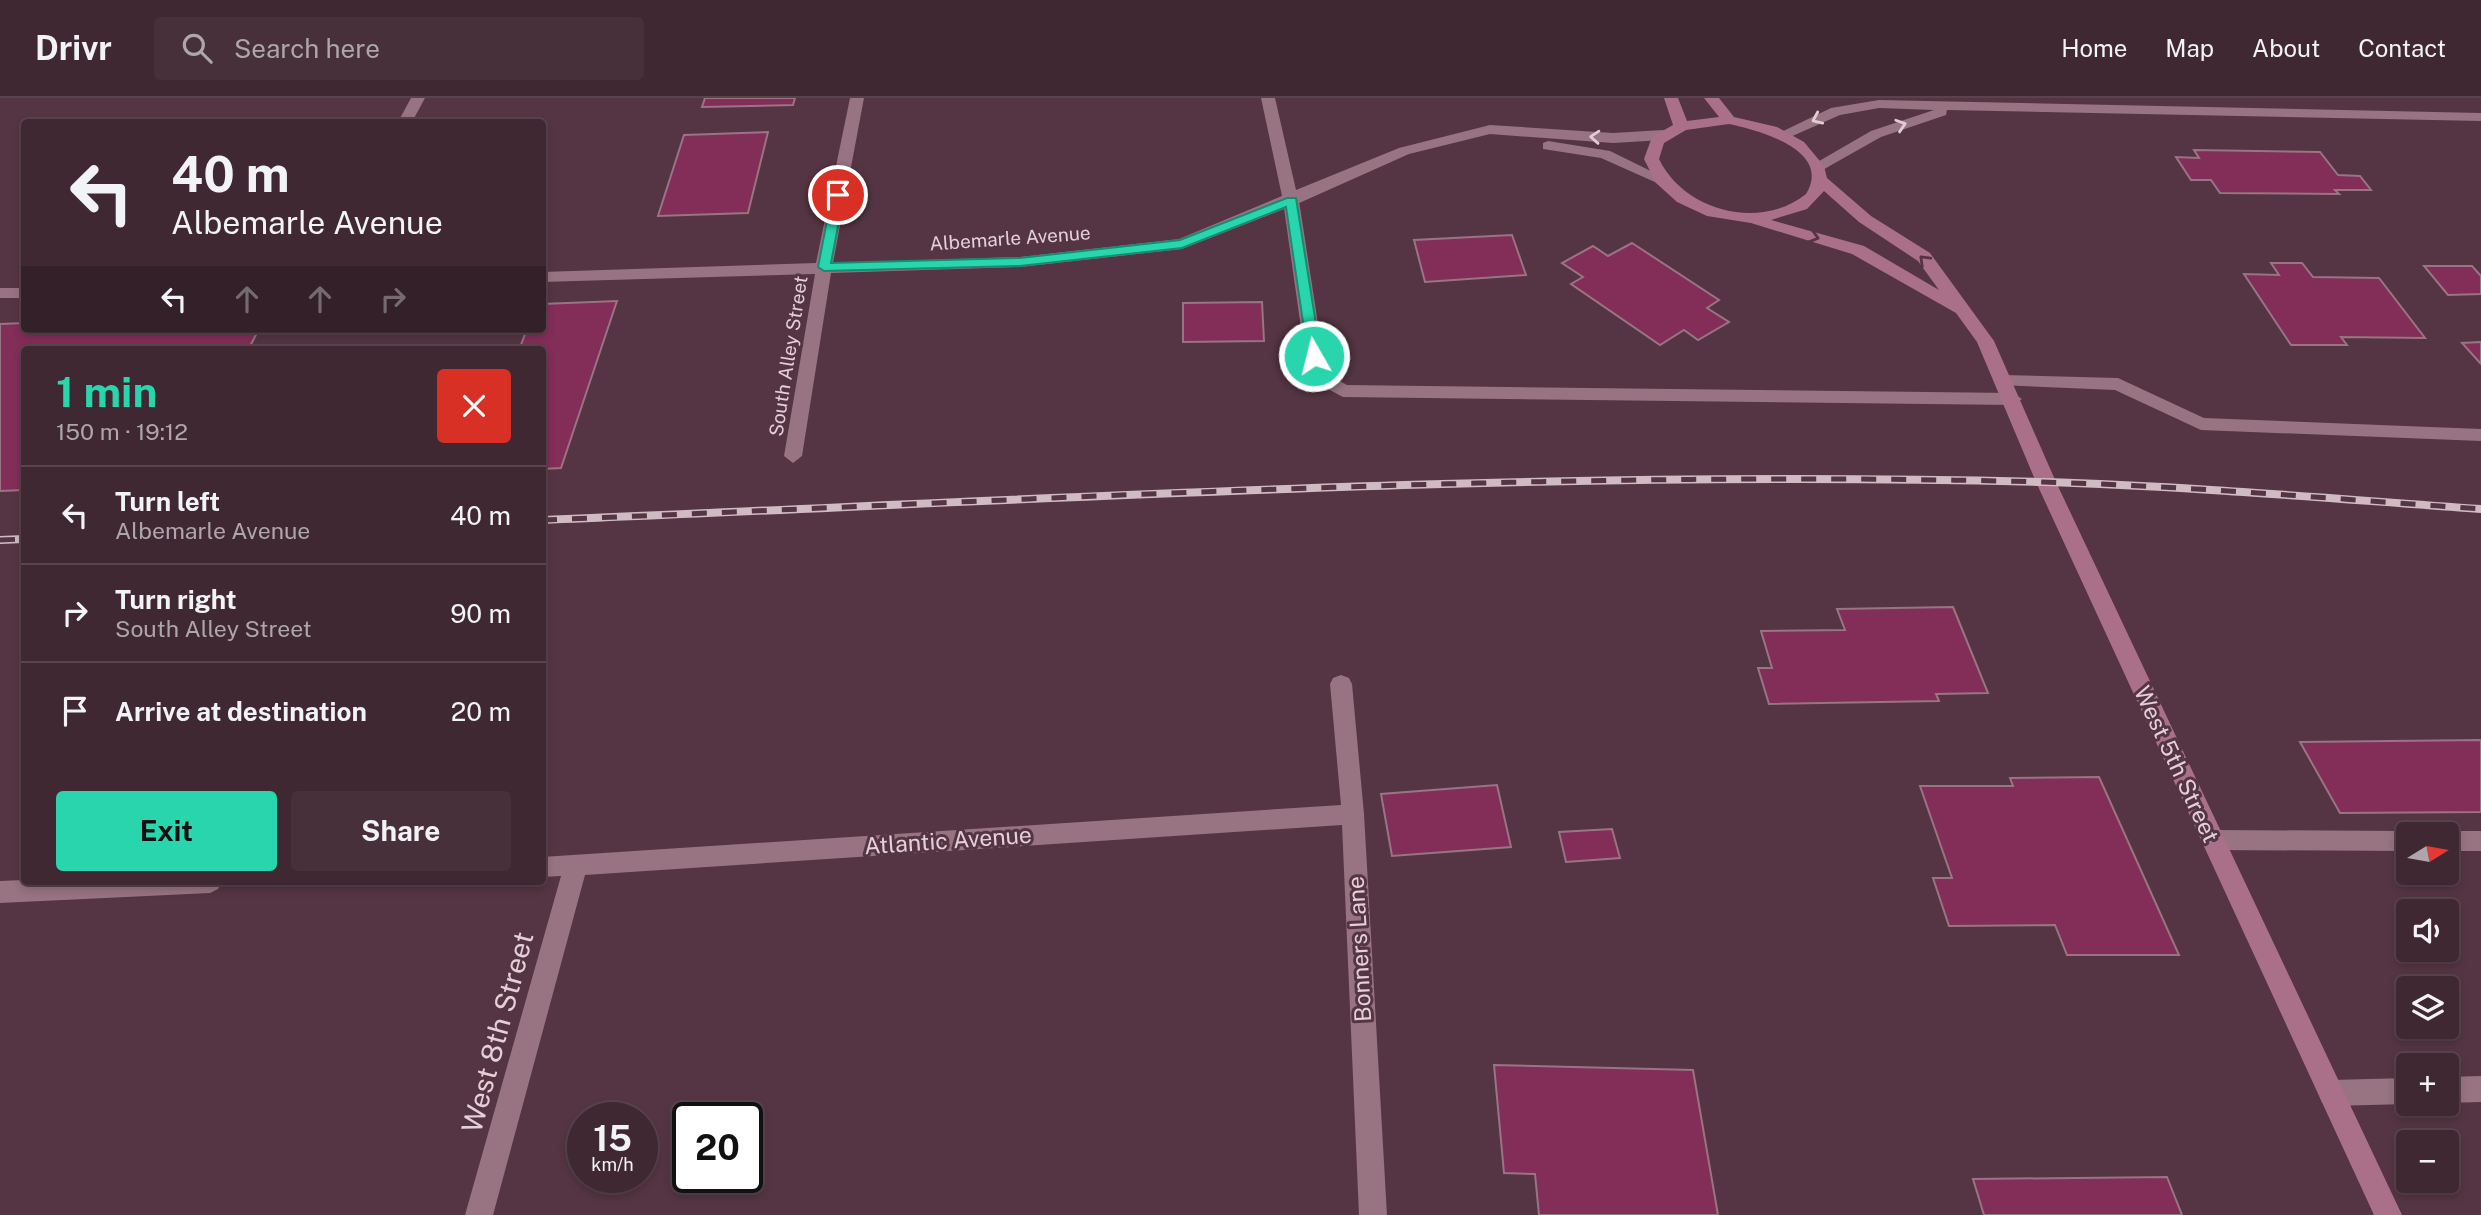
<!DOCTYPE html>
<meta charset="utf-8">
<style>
:root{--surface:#402832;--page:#47303a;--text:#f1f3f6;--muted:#aea6ac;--line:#59444d;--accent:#28d5ad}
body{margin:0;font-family:"Public Sans",sans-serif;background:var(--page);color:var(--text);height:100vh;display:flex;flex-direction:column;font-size:26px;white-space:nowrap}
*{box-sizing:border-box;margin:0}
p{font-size:23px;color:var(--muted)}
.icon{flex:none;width:38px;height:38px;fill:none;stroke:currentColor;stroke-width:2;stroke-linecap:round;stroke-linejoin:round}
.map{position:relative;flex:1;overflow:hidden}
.panel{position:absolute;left:21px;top:248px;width:525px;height:539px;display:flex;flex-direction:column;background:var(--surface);border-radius:7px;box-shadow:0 4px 10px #0003,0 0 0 2px var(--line)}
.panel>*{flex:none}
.top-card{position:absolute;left:21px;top:21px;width:525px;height:214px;border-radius:7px;box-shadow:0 4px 10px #0003,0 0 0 2px var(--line);background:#402832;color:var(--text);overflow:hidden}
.needle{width:46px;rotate:79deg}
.buttons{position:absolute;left:2396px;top:724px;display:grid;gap:14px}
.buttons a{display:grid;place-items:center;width:63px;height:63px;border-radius:7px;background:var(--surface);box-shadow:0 4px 10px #0003,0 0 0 2px var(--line);font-size:35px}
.speed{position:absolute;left:567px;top:1004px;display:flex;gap:14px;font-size:35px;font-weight:700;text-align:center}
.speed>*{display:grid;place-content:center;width:91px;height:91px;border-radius:50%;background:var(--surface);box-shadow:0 4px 10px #0003,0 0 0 2px var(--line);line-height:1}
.speed small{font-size:18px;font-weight:400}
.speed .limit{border:4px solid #111;border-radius:10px;background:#fff;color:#111}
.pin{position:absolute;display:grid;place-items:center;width:60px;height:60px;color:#fff;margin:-30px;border:4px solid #fff;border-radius:50%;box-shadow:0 2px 7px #0007}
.me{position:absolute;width:77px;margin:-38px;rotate:352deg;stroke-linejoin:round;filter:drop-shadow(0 0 5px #0008)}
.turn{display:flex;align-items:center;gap:24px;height:147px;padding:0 35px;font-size:32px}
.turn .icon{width:91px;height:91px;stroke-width:2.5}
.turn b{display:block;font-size:49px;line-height:60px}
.lanes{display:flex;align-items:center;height:66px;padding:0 35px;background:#0003;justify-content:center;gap:35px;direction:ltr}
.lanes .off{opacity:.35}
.round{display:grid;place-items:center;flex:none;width:74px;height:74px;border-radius:7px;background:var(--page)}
.summary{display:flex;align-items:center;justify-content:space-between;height:119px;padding:0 35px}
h1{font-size:42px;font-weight:700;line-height:52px;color:var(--accent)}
.cta{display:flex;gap:14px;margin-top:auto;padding:14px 35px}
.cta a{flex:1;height:80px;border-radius:7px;background:var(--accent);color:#111;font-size:28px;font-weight:700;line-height:80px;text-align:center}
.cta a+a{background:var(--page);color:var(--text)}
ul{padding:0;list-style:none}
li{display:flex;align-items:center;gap:21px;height:98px;padding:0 35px;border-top:2px solid var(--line)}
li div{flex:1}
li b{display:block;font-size:26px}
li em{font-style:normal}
header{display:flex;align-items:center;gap:42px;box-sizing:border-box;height:98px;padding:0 35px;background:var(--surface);border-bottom:2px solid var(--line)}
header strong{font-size:33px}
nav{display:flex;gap:38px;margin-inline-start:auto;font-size:24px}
.search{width:490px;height:63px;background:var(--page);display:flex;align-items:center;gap:18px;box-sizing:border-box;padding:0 24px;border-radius:7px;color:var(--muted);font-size:26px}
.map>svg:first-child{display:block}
.building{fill:#832d59;stroke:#997483;stroke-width:2}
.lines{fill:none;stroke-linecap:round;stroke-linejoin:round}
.lane{fill:#987382;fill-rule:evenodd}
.street{fill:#987382;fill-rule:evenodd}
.secondary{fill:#aa708a;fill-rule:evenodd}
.rail-casing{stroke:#d1bbc3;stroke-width:8}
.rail{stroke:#553543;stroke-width:5;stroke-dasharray:15;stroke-linecap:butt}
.oneway{stroke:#e1cbd4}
.oneway2{stroke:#553543}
.route{fill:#28d5ad;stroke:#1a8a70;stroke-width:2}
.labels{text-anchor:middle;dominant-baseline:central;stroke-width:6;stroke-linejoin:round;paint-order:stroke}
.far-street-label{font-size:19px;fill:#e5d0d8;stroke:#553543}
.street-label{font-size:23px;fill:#e5d0d8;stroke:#553543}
.near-street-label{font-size:28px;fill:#e5d0d8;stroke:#553543}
</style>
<header>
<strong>Drivr</strong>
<div class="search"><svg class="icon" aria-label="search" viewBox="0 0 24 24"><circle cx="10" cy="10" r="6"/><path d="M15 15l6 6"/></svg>Search here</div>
<nav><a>Home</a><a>Map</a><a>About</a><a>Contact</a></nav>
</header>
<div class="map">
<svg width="2481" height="1117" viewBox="0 0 2481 1117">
<rect width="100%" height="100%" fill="#553543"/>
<path class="building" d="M705 0H795L793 7 702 9Z
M768 34 748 115 658 118 684 37Z
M2194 52 2320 54 2338 77 2360 78 2371 92H2335L2339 96 2220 95 2211 82H2191L2176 59 2199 60Z
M1512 137 1526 177 1425 184 1414 142Z
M1632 145 1719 202 1707 210 1729 224 1698 242 1684 232 1660 247 1571 186 1583 179 1562 165 1593 148 1608 158Z
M2271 165H2302L2313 179 2379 180 2425 240 2341 239 2347 247H2291L2244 176 2279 177Z
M2424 168H2472L2481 178V196L2448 197Z
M617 203 561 370 542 371V252H519L527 231H542V206Z
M1262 204 1264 243 1183 244V205Z
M24 225V231H259L248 252H24V392L0 393V226Z
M2481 244V266L2462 245Z
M1953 509 1988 595 1936 596 1939 603 1769 606 1758 570H1772L1761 533 1845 532 1837 511Z
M2481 642V714L2340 715 2300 644Z
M2099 679 2179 857H2067L2055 827 1949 828 1933 780H1952L1920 688H2013L2010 680Z
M1497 687 1511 749 1392 758 1381 696Z
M1612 731 1620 760 1566 764 1559 734Z
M1494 967 1693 972 1718 1117H1539L1535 1076 1504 1075Z
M2167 1079 2182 1117H1984L1973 1081Z"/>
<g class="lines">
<path class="lane" d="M1291 98 1299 103 1323 258 1338 282 1347 287 2013 295 2022 301 2013 307 1343 299 1326 290 1305 258 1283 103Z
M2004 277 2118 280 2204 320 2481 331V343L2201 332 2115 292 1998 287 1995 283Z
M2213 732 2408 733 2417 737H2408V753L2213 752 2205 749 2201 742 2205 735Z
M2446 733H2481V753H2446V737H2437Z
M2481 978V1004L2446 1005V979Z
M2408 980V1006L2331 1008 2322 1004 2318 995 2322 986 2331 982Z"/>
<path class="street" d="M411 0H425L412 24H398Z
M850 0H864L833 165 1020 159 1179 141 1282 98 1261 0H1275L1296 92 1399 50 1490 27 1613 35 1663 32 1671 37 1663 42 1613 45 1490 36 1409 56 1297 106 1182 151 1020 169 831 175 802 358 793 365 784 358 815 176 542 184V174L816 165Z
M1879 2 2481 15V23L1947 12 1946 17 1881 39 1819 74 1811 69 1814 66 1871 33 1934 12 1879 10 1840 17 1788 40 1783 42 1775 37 1831 10Z
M1548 43 1610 53 1665 80 1657 85 1601 60 1543 51V45Z
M0 190H24V200H0Z
M1341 577 1349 580 1352 586 1364 716 1387 1117H1359L1342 727 585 777 493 1117H465L561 778 542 779V759L1341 707 1330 586 1333 580Z
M24 782V784H222L218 791 210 795 0 805V783Z"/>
<path class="secondary" d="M1664 0H1678L1687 23 1719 19 1704 0H1719L1734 19 1777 29 1804 44 1824 68 1827 80 1871 118 1930 155 1994 243 2056 384 2402 1117H2374L2036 384 1977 244 1956 215 1852 156 1751 125 1707 118 1677 104 1656 85 1644 61 1652 39 1673 27ZM1729 26C1758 32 1833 52 1806 96 1760 133 1684 113 1659 61L1664 45 1686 32ZM1824 93 1859 124 1918 163 1939 192 1864 148 1771 122 1807 111Z"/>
<g class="rail-casing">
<path id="rail" d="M542 422C1042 402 1542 371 2043 384 2189 388 2335 401 2481 411
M0 442 24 441"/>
</g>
<use href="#rail" class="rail"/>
</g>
<defs><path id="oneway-chevron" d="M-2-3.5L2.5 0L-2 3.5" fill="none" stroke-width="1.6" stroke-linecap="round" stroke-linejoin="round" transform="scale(1.75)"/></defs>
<g class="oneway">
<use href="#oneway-chevron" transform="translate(1817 21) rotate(156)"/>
<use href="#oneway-chevron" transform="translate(1901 27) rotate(-18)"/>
<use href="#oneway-chevron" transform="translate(1595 39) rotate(-176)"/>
</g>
<g class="oneway2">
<use href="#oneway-chevron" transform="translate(1814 139) rotate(16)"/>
<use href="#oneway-chevron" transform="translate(1924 162) rotate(-136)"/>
</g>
<path class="route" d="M838 93 844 97 831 165 1020 160 1180 142 1287 100H1296L1321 258 1314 262 1308 258 1286 109 1182 150 1020 168 824 173 818 169 832 97Z"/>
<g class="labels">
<g class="far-street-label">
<text transform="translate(1010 140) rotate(-4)">Albemarle Avenue</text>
<text transform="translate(788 258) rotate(-81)">South Alley Street</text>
</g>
<g class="street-label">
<text transform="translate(2177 666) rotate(65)">West 5th Street</text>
<text transform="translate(948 742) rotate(-4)">Atlantic Avenue</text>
<text transform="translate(1359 851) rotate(-93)">Bonners Lane</text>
</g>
<g class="near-street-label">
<text transform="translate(497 934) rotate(-75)">West 8th Street</text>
</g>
</g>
</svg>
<div class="buttons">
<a><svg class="needle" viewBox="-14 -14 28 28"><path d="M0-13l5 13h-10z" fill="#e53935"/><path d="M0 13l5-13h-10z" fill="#aea6ac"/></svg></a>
<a><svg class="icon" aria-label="sound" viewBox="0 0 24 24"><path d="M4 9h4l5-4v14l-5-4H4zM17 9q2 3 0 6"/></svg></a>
<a><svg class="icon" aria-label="layers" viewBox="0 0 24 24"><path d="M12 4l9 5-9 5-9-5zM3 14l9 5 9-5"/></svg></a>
<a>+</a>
<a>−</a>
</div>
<div class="speed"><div>15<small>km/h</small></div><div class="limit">20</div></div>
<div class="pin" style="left:838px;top:97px;background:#d93025"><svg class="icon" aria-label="arrive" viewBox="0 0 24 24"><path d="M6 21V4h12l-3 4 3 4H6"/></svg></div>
<svg class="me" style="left:1314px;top:258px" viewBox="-20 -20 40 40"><circle r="17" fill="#28d5ad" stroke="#fff" stroke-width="3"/><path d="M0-11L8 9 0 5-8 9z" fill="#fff"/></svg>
<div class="top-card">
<div class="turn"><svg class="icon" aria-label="left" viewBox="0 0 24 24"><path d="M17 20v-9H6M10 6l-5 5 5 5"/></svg><div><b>40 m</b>Albemarle Avenue</div></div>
<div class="lanes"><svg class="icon" aria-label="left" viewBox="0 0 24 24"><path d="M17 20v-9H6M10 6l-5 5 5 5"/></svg><svg class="icon off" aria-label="ahead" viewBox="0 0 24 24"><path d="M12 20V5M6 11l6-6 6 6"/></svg><svg class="icon off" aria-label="ahead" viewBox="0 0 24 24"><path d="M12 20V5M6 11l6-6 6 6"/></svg><svg class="icon off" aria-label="right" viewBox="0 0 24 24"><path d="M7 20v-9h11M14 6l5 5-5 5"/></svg></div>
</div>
<section class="panel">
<div class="summary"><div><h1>1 min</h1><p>150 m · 19:12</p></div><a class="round" style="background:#d93025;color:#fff"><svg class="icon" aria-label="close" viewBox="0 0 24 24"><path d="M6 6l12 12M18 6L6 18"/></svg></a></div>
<ul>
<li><svg class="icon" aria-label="left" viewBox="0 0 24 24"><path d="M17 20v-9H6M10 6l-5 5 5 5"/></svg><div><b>Turn left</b><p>Albemarle Avenue</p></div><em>40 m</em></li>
<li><svg class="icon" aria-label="right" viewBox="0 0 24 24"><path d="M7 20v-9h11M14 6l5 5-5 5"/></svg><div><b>Turn right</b><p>South Alley Street</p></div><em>90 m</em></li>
<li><svg class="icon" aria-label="arrive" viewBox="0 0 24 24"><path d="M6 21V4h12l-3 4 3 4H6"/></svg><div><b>Arrive at destination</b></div><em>20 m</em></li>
</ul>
<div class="cta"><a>Exit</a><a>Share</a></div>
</section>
</div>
